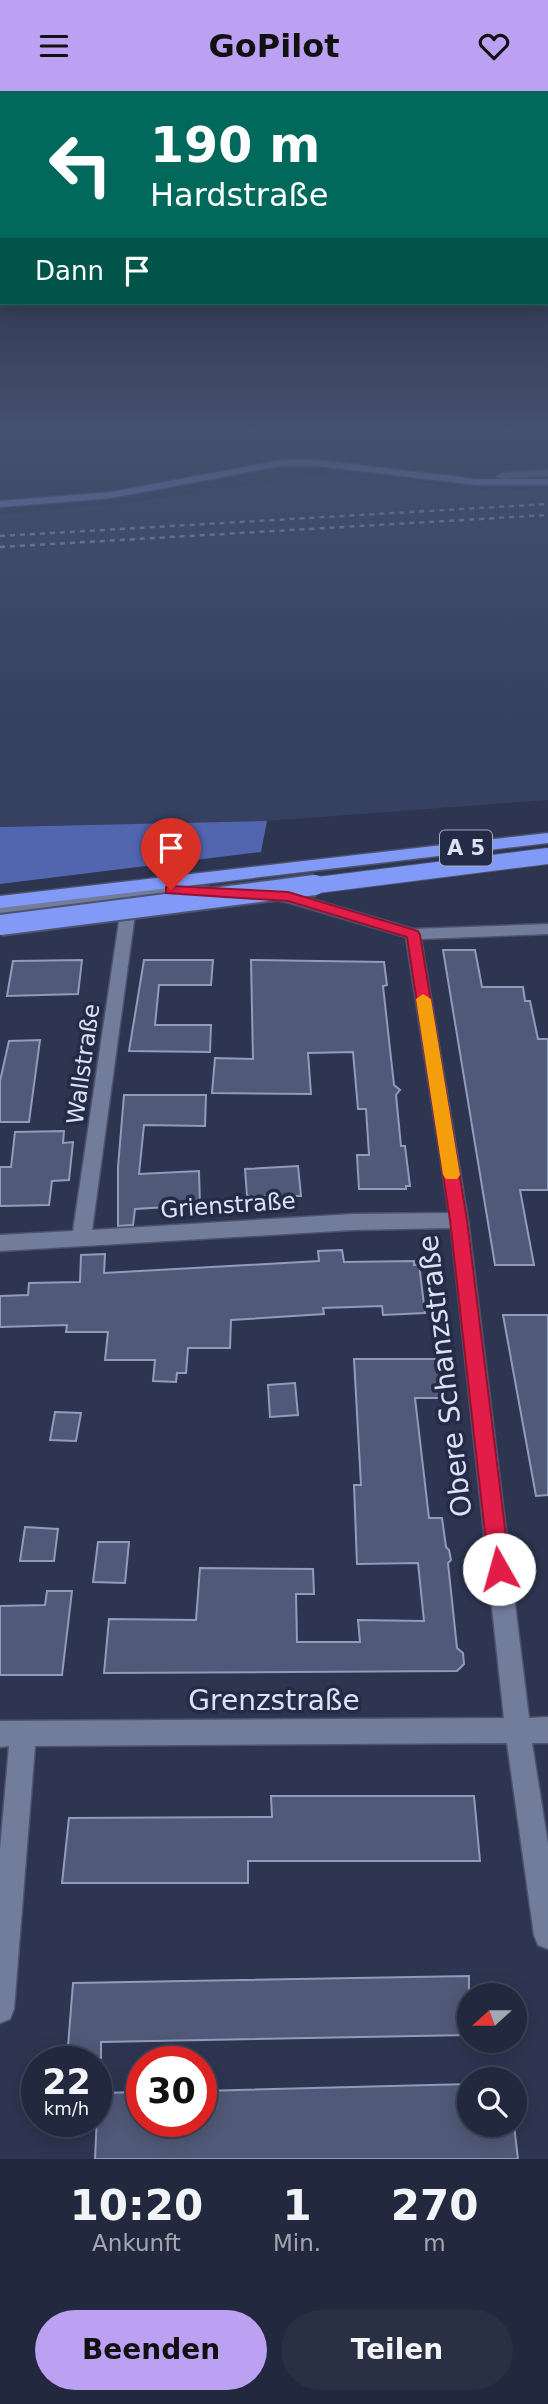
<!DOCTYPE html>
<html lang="de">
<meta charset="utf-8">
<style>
:root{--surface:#22283d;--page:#2a3044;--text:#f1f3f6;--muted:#a2a6b0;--line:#3f4457;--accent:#bca0f2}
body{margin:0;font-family:"DejaVu Sans",sans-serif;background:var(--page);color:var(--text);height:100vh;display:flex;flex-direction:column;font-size:26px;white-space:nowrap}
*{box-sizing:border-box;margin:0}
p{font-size:23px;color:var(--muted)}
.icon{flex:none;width:38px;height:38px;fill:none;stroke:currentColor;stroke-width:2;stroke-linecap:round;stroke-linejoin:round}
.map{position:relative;height:2068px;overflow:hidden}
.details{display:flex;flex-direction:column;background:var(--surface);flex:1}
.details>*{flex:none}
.top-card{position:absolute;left:0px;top:0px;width:550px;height:214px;box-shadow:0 4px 18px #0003,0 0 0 2px var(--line);background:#00695c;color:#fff;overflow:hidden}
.needle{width:46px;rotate:249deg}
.buttons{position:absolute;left:457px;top:1892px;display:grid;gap:14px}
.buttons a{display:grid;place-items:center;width:70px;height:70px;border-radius:50%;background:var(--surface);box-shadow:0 4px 18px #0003,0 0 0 2px var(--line);font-size:35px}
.speed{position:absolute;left:21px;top:1955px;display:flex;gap:14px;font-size:35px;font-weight:700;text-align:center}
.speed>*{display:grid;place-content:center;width:91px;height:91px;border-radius:50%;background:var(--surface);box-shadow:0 4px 18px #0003,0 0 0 2px var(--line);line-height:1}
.speed small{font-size:18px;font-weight:400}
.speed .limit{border:10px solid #d22;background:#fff;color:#111}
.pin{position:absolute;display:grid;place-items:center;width:60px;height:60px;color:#fff;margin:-72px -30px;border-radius:50% 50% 50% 0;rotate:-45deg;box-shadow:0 0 7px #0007}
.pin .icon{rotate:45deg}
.me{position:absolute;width:77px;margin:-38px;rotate:353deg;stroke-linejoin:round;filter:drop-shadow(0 0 5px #0008)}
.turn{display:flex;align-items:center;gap:24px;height:147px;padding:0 35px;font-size:32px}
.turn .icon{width:91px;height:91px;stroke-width:2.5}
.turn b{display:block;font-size:49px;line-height:60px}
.then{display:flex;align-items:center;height:66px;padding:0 35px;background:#0003;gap:14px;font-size:26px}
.eta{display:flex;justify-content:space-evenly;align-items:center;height:119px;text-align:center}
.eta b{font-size:42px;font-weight:700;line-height:49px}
.action{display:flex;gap:14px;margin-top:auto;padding:14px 35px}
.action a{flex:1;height:80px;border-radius:42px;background:var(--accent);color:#111;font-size:28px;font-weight:700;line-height:80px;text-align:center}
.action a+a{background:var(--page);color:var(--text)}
header{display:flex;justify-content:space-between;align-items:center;height:91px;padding:0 35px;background:var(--accent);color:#111;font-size:32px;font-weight:700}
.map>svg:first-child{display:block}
.built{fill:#364061}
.forest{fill:#5265af}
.building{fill:#505977;stroke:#919bbc;stroke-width:2}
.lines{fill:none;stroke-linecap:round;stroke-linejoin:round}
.minor-casing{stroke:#4d536b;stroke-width:3}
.primary-casing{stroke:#4d536b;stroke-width:3}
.motorway-casing{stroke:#4d536b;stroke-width:3}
.minor{fill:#727c9b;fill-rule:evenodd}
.primary{fill:#7b8dd2;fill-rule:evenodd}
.motorway{fill:#8199f7;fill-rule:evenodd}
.rail{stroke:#9da4b9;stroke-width:2.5;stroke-dasharray:5 5;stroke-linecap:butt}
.motorway-bridge-far1-casing{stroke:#4d536b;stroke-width:18;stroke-linecap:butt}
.motorway-bridge-casing{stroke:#4d536b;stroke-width:24;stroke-linecap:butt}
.motorway-bridge-far1{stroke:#8199f7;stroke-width:16}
.motorway-bridge{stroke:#8199f7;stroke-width:20}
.route{fill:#e11d48;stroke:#92132f;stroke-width:2}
.slow{fill:#f59e0b}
.labels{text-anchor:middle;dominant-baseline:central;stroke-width:7;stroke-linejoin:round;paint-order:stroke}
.shield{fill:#242b46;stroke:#a5abc0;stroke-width:2}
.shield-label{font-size:21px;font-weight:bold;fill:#dce2f4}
.street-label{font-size:23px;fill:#dce2f4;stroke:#242b46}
.near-street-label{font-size:28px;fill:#dce2f4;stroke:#242b46}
</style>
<header><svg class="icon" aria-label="menu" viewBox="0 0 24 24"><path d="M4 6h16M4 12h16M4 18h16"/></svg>GoPilot<svg class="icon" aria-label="heart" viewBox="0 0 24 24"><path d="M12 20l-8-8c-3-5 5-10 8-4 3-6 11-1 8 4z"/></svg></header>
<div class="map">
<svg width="548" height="2068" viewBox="0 0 548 2068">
<rect width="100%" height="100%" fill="#2d3551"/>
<path class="built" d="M334 382 496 400 548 398V709L267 730 0 736V424L126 412Z"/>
<path class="forest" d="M267 730 261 761 0 793V736Z"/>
<path class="building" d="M443 859H475L482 896H523L525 910H530L538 948H548V1099H520L534 1174H495Z
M82 869 78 903 7 905 13 870Z
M144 869H213L211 894H159L155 934H211L210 961 129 960Z
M251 869 384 871 387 894 383 895 394 994 400 999 396 1004 401 1055H405L410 1095H406V1098H359L357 1064H369L366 1018H358L353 961 308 962 311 1003 212 1002 215 967 253 968Z
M40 949 29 1031H0V990L9 950Z
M124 1004H206L205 1035 144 1034 139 1083 199 1080 200 1114 135 1118 133 1134 118 1135V1076Z
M64 1040 63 1052 73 1051 69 1089 52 1090 49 1114 0 1115V1076H11L15 1041Z
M298 1075 301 1105H247L245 1078Z
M342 1159 344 1171 414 1170V1174L419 1173 425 1222 383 1224 382 1215 323 1217 324 1223 231 1229 230 1257H188L186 1282H177L176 1291 153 1290 155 1269H105L108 1241H66L67 1234 0 1236V1205L28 1204 29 1192 80 1191 81 1164 105 1163 104 1182 319 1170 318 1160Z
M503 1224H548V1404L536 1405Z
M354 1268H439L444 1307H415L429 1427H442L446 1456 449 1459 451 1469 448 1472 457 1557 463 1562 464 1573 457 1580 104 1582 109 1528 196 1529 200 1477 313 1478 314 1503H296L297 1551H360L358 1529 424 1530 418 1472 357 1473 354 1394H361Z
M295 1292 298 1324 270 1326 268 1294Z
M55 1321 81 1322 76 1350 50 1349Z
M25 1436 58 1438 54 1470H20Z
M98 1451H129L125 1492 93 1491Z
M47 1500H72L62 1584H0V1515L45 1514Z
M271 1705H474L480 1770H248V1792H62L69 1727 272 1726Z
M469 1885V1944L101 1951V1967L67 1968 73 1892Z
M469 1993V2034H514L518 2068H95L98 2002 142 2001V2030H201V2000Z"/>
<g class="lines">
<g class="minor-casing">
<path id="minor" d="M548 379V385L502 388 497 385 502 382Z
M171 794 209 796 216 801 209 806 171 804 137 808 92 1139 353 1123 449 1122 406 846 287 811 266 808 264 805 271 800 288 801 413 838 548 833V843L421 848 468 1129 529 1627 548 1626V1652H532L548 1753V1858L538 1854 534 1844 507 1652 35 1655 14 1918 10 1928 0 1932V1759L9 1655 0 1656V1630L504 1627 451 1137 353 1139 0 1160V1144L73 1140 122 810 0 826V816Z"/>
</g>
<g class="primary-casing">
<path id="primary" d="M281 369H318L476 388H548V394H476L318 375H281L111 407 0 416V410L111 401Z"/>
</g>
<g class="motorway-casing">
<path id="motorway" d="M548 742V752L0 817V805Z"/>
</g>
<use href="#minor" class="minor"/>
<use href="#primary" class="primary"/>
<use href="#motorway" class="motorway"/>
<path class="rail" d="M0 445 548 413
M0 456 548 424"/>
<g class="motorway-bridge-far1-casing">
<path id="motorway-bridge-far1" d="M302 796 548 765"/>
</g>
<g class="motorway-bridge-casing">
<path id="motorway-bridge" d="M0 834 315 794"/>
</g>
<use href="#motorway-bridge-far1" class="motorway-bridge-far1"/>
<use href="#motorway-bridge" class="motorway-bridge"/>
</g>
<linearGradient id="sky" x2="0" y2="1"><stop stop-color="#191d2d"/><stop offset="0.54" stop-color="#465170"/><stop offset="1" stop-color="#465170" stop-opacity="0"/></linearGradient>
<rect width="548" height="633" fill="url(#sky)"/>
<path class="route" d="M171 795 288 801 418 840 420 844 467 1129 510 1478 507 1485 499 1488 492 1485 489 1478 450 1129 407 846 288 810 166 802V796Z"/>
<path class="slow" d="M423 903 431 908 460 1084 457 1088H446L443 1084 416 908Z"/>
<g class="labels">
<rect class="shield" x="440" y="739.5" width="52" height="35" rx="5"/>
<g class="shield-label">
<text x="466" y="757">A 5</text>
</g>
<g class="street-label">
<text transform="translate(83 973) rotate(-82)">Wallstraße</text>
<text transform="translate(228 1114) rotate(-4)">Grienstraße</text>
</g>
<g class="near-street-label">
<text transform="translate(445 1285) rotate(-97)">Obere Schanzstraße</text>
<text x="274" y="1609">Grenzstraße</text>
</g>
</g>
</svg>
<div class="buttons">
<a><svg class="needle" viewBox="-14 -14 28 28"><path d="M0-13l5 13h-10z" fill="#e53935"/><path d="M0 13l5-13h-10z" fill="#a2a6b0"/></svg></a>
<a><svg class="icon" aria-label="search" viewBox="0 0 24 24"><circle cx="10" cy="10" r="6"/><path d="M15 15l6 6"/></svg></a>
</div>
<div class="speed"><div>22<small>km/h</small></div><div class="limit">30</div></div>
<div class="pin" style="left:171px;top:799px;background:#d93025"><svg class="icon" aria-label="arrive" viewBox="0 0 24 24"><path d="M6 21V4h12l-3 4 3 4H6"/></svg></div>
<svg class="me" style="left:499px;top:1478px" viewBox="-20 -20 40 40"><circle r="19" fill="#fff"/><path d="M0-13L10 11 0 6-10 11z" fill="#e11d48"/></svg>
<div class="top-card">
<div class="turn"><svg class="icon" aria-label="left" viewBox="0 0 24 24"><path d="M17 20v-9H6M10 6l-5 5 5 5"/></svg><div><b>190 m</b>Hardstraße</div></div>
<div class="then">Dann<svg class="icon" aria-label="arrive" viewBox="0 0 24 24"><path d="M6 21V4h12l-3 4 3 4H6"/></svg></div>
</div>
</div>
<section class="details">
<div class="eta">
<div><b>10:20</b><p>Ankunft</p></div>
<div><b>1</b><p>Min.</p></div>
<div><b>270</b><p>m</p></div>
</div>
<div class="action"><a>Beenden</a><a>Teilen</a></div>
</section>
